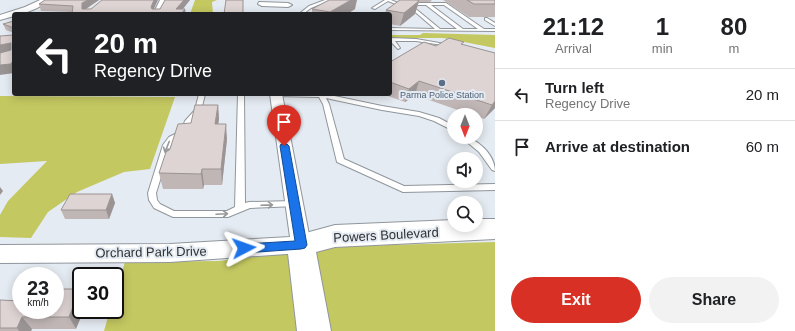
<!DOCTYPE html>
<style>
:root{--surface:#fff;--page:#f2f2f2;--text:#202124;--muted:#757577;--line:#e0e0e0;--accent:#d93025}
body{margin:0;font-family:Arial,sans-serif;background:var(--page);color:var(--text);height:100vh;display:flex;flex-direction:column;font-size:15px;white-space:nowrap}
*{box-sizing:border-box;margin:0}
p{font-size:13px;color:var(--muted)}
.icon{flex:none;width:22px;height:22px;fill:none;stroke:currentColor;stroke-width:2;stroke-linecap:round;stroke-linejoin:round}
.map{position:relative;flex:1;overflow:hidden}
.panel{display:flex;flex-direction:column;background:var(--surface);width:300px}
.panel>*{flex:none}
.hud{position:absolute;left:12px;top:12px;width:380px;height:84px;border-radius:4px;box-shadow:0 2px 10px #0003;background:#202124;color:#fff;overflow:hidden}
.needle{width:26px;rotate:180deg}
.tools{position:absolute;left:447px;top:108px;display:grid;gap:8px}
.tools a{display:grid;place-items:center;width:36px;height:36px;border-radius:50%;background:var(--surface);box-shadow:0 2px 10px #0003;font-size:20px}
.speed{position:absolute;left:12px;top:267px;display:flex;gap:8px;font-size:20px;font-weight:700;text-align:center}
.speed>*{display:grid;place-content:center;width:52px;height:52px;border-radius:50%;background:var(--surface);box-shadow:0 2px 10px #0003;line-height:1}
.speed small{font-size:10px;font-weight:400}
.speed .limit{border:2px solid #111;border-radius:6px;background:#fff;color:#111}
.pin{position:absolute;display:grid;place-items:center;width:34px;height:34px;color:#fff;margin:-41px -17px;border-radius:50% 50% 50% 0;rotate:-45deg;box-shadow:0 0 4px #0007}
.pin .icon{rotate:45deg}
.me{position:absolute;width:44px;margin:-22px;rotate:86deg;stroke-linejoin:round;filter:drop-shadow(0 0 3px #0008)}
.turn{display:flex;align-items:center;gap:14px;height:84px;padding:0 16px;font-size:18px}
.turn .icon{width:52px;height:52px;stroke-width:2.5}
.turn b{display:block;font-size:28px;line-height:34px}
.eta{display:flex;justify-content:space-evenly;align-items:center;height:68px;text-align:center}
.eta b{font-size:24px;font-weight:700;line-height:28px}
.button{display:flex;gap:8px;margin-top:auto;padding:8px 16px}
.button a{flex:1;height:46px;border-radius:24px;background:var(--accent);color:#fff;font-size:16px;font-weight:700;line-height:46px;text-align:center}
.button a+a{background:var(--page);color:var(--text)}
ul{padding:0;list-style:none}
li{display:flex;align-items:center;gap:12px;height:52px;padding:0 16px;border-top:1px solid var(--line)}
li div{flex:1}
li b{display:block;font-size:15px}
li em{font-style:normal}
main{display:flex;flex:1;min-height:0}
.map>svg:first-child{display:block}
.green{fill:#c4c861}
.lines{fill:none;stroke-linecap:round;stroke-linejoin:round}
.lane-casing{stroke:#90969c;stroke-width:2}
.street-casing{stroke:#90969c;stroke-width:2}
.secondary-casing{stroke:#90969c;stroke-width:2}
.lane{fill:#fff;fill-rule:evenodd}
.street{fill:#fff;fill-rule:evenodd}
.secondary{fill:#fff;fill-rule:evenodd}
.wall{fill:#bfb6b5}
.shaded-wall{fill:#9b9494}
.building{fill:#ded4d3;stroke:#9b9494}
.oneway{stroke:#97989a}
.route{fill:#1a73e8;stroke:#114b97}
.service-dot{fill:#5c6f8a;stroke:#e5ebf2;stroke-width:1.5}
.labels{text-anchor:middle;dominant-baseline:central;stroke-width:4;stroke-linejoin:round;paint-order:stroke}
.far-service-label{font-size:9px;fill:#4e5e75;stroke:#e5ebf2}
.near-street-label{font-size:13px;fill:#2f3134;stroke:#e5ebf2}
</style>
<main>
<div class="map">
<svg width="495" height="331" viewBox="0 0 495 331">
<rect width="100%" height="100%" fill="#e5ebf2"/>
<path class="green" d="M195 0H217L212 2 213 14H190Z
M423 33 495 35V48L443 38H390V35H420Z
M0 96 175 97 150 169 124 172 77 192 48 212 31 238 0 237V215L8 201 47 161 0 164Z
M495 242V331H104L110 310H115V294L125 262 218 261 352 246Z"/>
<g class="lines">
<g class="lane-casing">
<path id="lane" d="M325 0H330L311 8 303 14H299L309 6Z
M385 0H391L398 3H446L484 29H495V31L390 30V28L435 29 407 5H398L388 1 375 9 372 8ZM411 5H426L457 29H440ZM431 5H444L478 29H463Z
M485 18H487L495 23V26L485 20Z
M390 38 416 39 451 45 449 46 416 41H395L400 48 398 49 390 41Z
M199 94H205L201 111 191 122 187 134 177 139 171 145 156 193 157 200 160 204 174 211H227L235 207 238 94H244L245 203 249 202 294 201 297 202 299 204 297 206 250 208 228 217H173L154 208 149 200 148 193 163 145 169 137 181 131 185 121 195 110Z
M273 94H325L382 106 419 112 439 118 454 126V131L434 121 419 116 382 110 326 98 329 104 344 159 404 186 495 184V190L403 192 337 162 323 104 319 97 276 96Z
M461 137C477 137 495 155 495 171L492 170 479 152Z"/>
</g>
<g class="street-casing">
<path id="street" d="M40 0H49C40 8 26 14 14 14V16L0 20V15L25 7Z
M160 0H168L161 14H153Z
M259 2 288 3 292 5 288 7 262 6 258 4Z
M270 94H282L311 245 308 251 301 253 170 262 0 263V245L170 244 290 237Z"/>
</g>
<g class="secondary-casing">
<path id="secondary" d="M476 219H495V239L335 247 316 252 331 331H297L287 245 291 237 335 225 454 220V225H476Z"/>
</g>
<use href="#lane" class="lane"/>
<use href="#street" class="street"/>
<use href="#secondary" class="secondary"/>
</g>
<path class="wall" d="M45 0H99L86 9H160L165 0H190L182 9 72 12 41 11 39 4Z
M400 0H432L430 2H419L415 14 400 26 390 24V14H385L386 10Z
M443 0H495V17H469Z
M312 9H355L347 14H312Z
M14 21V33L6 30 3 24Z
M463 45 495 53V108L484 119 476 116V115H472L415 95 405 102 382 94H390V62L436 46Z
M218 105 219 119 218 124 227 139 222 185H204L203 189H163L159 173 170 149 191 123Z
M112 194 115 203 109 219H65L61 210Z
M55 289 76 329H32L31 331H0V301L21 310Z"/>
<path class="shaded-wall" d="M88 0H99L84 10 82 9V3Z
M154 0H158L152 13 151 7Z
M184 0H190L179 14 176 9Z
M351 0H357L355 9 347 14H329L330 12Z
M419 1 415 14 400 26 404 13Z
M185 9 186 14H181Z
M11 43 14 51 0 54V45Z
M14 59V73L0 75V65Z
M419 81 415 95 405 102 409 89Z
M495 101V108L484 119 492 105Z
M218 105 219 119 216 139 215 124Z
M226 124 227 139 222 185 221 169Z
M202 169 204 185 203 189 201 174Z
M0 187 3 191 0 195Z
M112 194 115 203 109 219 106 210Z
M80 289 81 291V310H84L76 329 69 317Z
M22 317 32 329 31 331H19L17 328Z"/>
<path class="building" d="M45 0H88L82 3V9H91L102 0H154L151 7 152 9H160L165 0H184L176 9H185L181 14H72L73 6 39 4Z
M226 0H243V14H224Z
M329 0H351L330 12 312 9Z
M400 0H417L419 1 404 13 386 10Z
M467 0H495V4H474Z
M14 21V28L3 24Z
M14 35V59L11 64 0 65V53L11 50V43L0 45V36Z
M449 38 464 42 461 44 495 53V101L492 105 419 81 409 89 390 82V62L424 42 436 46Z
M195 105H218L215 124H226L221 169H202L201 174 159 173 167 149H170L178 124 191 123Z
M70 194H112L106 210H61Z
M55 289H80L69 317H22L17 328H0V300L21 301V310H55Z"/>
<defs><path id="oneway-shaft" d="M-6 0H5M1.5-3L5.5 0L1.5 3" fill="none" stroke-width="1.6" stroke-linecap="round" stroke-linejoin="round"/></defs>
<g class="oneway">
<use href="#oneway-shaft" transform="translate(167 147) rotate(112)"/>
<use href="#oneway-shaft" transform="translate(267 205) rotate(-2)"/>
<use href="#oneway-shaft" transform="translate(222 214) rotate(-3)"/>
</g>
<path class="route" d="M281 144H287L289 146 307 245 305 248 301 249 244 253 240 252 239 248 240 245 244 244 295 241 280 146Z"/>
<circle class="service-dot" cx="442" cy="83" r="4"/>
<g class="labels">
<g class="far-service-label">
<text x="442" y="95">Parma Police Station</text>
</g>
<g class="near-street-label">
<text transform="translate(386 235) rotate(-3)">Powers Boulevard</text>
<text transform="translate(151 252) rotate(-1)">Orchard Park Drive</text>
</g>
</g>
</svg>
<div class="tools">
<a><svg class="needle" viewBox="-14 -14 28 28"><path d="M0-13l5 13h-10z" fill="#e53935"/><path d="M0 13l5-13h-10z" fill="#757577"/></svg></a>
<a><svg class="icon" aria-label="sound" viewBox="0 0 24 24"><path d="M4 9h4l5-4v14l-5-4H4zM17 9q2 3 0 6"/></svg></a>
<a><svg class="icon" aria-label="search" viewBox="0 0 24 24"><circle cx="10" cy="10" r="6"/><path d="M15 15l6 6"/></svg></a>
</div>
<div class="speed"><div>23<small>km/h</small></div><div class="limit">30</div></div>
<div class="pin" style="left:284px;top:146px;background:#d93025"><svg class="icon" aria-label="arrive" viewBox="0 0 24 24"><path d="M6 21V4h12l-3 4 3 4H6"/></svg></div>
<svg class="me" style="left:244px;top:248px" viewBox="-20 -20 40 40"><path d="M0-17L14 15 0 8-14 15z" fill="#1a73e8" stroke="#fff" stroke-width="4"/></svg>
<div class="hud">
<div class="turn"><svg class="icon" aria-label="left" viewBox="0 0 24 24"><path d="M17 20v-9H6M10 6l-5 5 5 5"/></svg><div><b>20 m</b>Regency Drive</div></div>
</div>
</div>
<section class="panel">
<div class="eta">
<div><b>21:12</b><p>Arrival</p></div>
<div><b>1</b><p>min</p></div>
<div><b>80</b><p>m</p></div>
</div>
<ul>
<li><svg class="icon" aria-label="left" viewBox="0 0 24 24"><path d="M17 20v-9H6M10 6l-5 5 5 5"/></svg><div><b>Turn left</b><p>Regency Drive</p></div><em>20 m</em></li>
<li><svg class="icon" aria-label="arrive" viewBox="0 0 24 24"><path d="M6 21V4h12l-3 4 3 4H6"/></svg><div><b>Arrive at destination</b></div><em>60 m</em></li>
</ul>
<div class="button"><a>Exit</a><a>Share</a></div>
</section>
</main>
